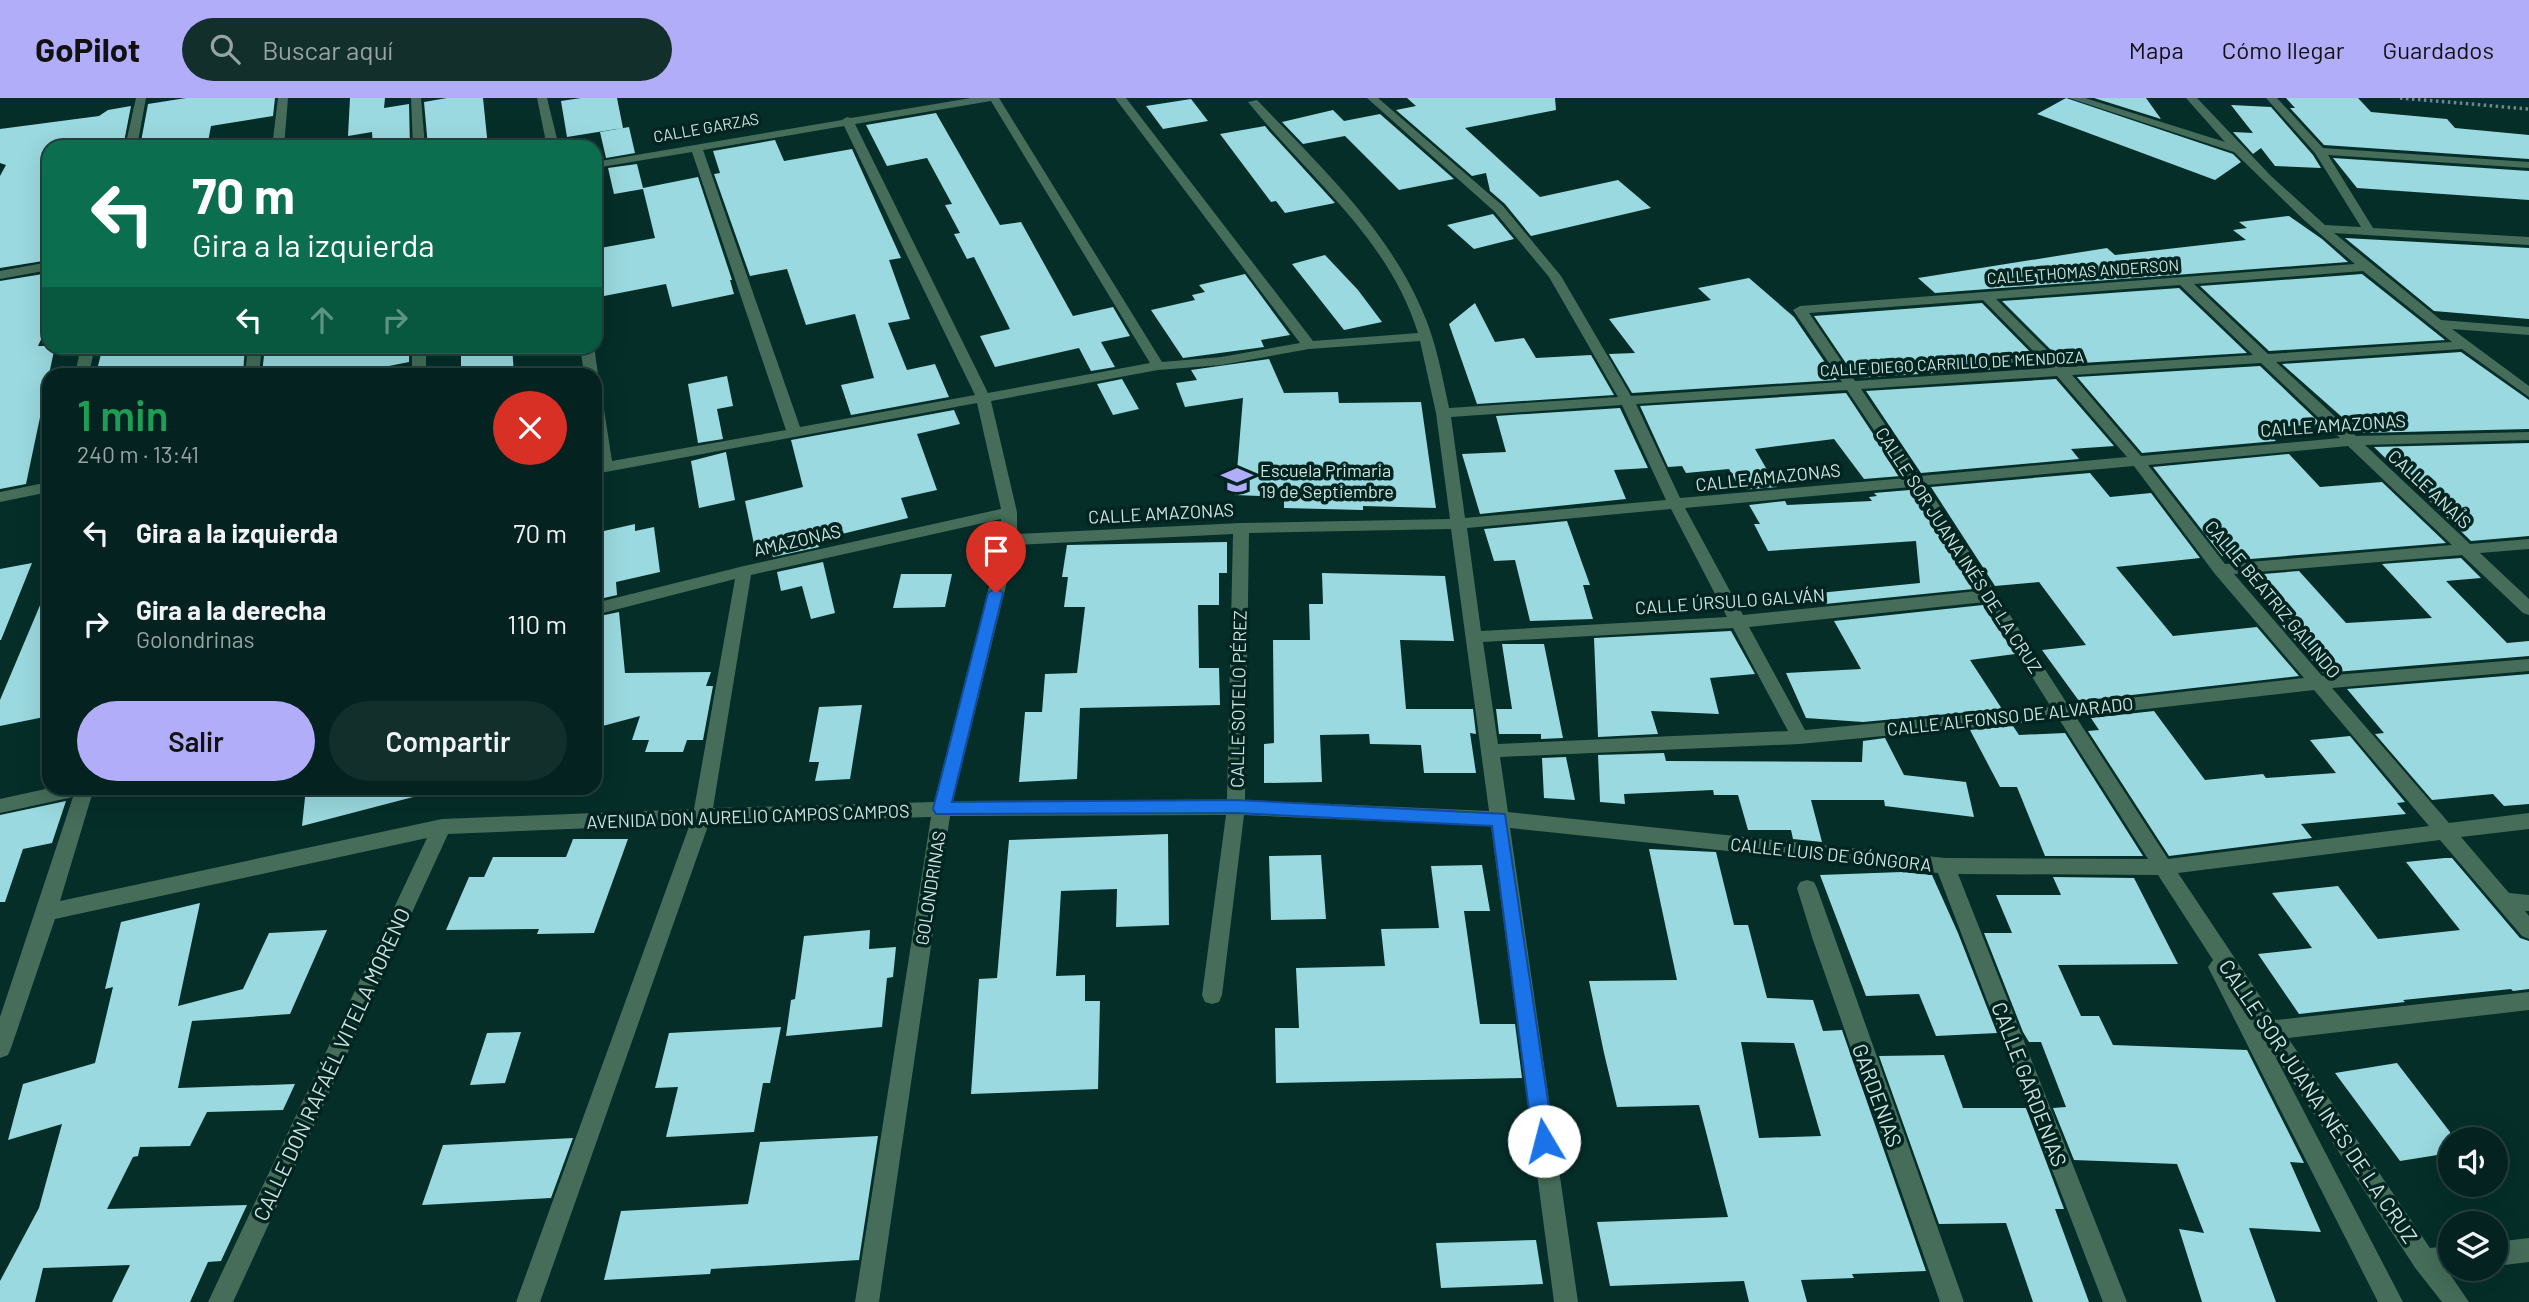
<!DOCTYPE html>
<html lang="es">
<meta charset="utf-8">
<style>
:root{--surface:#04221f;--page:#122f2c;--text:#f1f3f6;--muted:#97a4a4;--line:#253f3d;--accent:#b2adf9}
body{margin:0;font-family:Barlow,sans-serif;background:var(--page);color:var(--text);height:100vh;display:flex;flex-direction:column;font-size:26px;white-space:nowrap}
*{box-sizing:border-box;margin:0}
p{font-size:23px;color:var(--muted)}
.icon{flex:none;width:38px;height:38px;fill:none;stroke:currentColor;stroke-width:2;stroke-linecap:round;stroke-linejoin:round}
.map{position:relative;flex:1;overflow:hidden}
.panel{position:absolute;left:42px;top:270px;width:560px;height:427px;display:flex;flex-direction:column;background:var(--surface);border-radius:21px;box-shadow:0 7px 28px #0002,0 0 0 2px var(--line)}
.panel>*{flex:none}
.guide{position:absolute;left:42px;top:42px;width:560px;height:214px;border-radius:21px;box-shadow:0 7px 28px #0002,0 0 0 2px var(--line);background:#0b6e4f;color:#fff;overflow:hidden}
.tools{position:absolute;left:2438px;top:1029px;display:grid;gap:14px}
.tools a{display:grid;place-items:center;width:70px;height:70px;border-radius:50%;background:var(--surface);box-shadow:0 7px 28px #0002,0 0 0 2px var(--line);font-size:35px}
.pin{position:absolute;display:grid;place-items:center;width:60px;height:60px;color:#fff;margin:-72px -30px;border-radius:50% 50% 50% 0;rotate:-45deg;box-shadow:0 0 7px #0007}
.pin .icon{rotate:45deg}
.me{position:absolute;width:77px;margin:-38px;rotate:352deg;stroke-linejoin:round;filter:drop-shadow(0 0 5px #0008)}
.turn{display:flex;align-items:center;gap:24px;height:147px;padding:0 35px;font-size:32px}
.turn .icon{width:91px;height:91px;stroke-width:2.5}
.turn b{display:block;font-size:49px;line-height:60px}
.lanes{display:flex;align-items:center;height:66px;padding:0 35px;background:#0003;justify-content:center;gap:35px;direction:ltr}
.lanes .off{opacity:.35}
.round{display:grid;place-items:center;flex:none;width:74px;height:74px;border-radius:37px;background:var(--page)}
.headline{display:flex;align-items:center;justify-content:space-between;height:119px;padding:0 35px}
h1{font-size:42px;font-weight:600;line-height:52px;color:#1e9e55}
.button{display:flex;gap:14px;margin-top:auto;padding:14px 35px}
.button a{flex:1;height:80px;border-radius:42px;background:var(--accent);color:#111;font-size:28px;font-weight:600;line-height:80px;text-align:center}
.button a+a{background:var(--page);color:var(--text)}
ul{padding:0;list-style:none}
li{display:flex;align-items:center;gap:21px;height:91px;padding:0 35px}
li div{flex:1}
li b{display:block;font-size:26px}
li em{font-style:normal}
header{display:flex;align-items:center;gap:42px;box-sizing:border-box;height:98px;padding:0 35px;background:var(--accent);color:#111}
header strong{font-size:33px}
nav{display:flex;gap:38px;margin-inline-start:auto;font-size:24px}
.search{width:490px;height:63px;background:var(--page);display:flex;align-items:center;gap:18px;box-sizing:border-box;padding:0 24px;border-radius:38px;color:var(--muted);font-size:26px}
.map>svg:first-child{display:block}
.building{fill:#9ad9df;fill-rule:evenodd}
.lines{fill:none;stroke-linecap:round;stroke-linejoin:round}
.path{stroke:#6c8a85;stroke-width:3.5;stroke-dasharray:2.5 3.5;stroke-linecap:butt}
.minor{fill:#456d59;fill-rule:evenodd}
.route{fill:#1a73e8;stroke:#114b97;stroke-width:2}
.labels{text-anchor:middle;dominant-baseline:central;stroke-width:7;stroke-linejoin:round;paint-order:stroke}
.far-street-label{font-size:16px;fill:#cee2de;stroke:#002420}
.street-label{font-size:18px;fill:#cee2de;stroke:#002420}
.poi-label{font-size:18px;fill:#cee2de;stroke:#002420;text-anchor:start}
.near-street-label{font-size:21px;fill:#cee2de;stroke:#002420}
</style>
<header>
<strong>GoPilot</strong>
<div class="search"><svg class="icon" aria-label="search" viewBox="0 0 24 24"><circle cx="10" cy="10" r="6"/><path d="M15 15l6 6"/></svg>Buscar aquí</div>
<nav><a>Mapa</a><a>Cómo llegar</a><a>Guardados</a></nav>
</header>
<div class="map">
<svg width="2529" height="1204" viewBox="0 0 2529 1204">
<rect width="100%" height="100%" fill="#052e29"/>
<path class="building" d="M186 0H275L273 18 211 28 207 49H140L148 6Z
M350 0H385L384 10 409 6 410 49H373L372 34 348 38Z
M447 0H483L488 49H428L424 4Z
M581 0H617L623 30 567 39 561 3Z
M1407 0H1555L1556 12 1465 30 1540 99 1618 82 1651 110 1531 138 1505 106 1490 93 1486 75 1472 78 1396 12 1416 8Z
M2066 0 2233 56 2241 64 2215 82 2037 16Z
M2094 0H2146L2161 21Z
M2286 0H2358L2371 14 2447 21 2455 30 2529 37V61L2324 47 2290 10H2295Z
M1191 1 1208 23 1163 31 1146 8Z
M2231 7 2271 9 2313 57 2321 70 2275 68 2261 50 2253 56 2233 34 2253 35Z
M131 8 123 49H49V162L0 170V78L6 67 0 65V31L99 18 108 12Z
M1333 12 1344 23 1380 16 1454 81 1399 92 1345 38 1303 46 1282 24Z
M936 15 1000 127 1021 124 1073 218 1113 209 1130 238 1101 244 1115 269 1091 273 1079 250 995 269 980 238 1010 231 974 159 967 161 954 136 960 135 945 107 952 106 927 60 887 68 866 27Z
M1265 28 1269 33 1335 105 1285 115 1276 103 1271 104 1220 36Z
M629 29 635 55 606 60 600 34Z
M775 42 784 63 852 51 901 160 889 162 910 221 888 225 907 272 935 266 949 299 851 317 841 287 874 280 855 216 806 227 787 171 750 178 714 76 720 75 713 53Z
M2333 60 2529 73V102L2357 90Z
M637 66 643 90 698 79 732 182H730L734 196 672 209 666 186 604 198 601 178 595 179V151L655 140 643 91 614 96 608 70Z
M1493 116 1514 141 1474 151 1447 127Z
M2289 118 2322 141 2348 164 1935 195 1918 180 2107 150 2115 157 2246 142 2233 132 2247 130 2239 124Z
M2345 140 2529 150V221L2434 213Z
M1325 157 1358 192 1382 224 1344 232 1292 166Z
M49 175V224L38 248H55L26 386 0 391V183Z
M1245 176 1290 237 1261 242 1264 249 1183 260 1151 212 1195 202 1192 197 1205 194 1199 187Z
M2362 176 2445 242 2269 253 2200 188Z
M1749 180 1794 219 1837 282 1632 295 1609 256 1635 255 1609 221 1711 202 1698 190Z
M2179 190 2247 255 2065 266 2002 203Z
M1475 205 1495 244 1524 240 1536 260 1591 257 1614 297 1477 306 1449 226Z
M1982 205 2044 268 1856 280 1814 218Z
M103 248H245L243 276H96Z
M265 248H409V264L348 276H262Z
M483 248H512L514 276H461V253Z
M2461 254 2529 302V331L2360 335 2282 266Z
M1269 261 1284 295 1338 294 1339 305 1421 304 1436 410 1363 408V412L1284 410V399L1235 397 1243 300 1185 309 1176 285 1197 282 1191 272Z
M2260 268 2321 326 2263 330 2276 343 2142 355 2077 279Z
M727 278 733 308 717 311 723 341 698 345 688 286Z
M1122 281 1139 311 1113 317 1097 286Z
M2056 281 2114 348 2071 351 2079 361 1921 375 1866 293Z
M1846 295 1901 378 1864 381 1834 341 1755 351 1777 389 1741 392 1729 371 1686 375 1682 368 1668 369 1640 308Z
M1620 310 1648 370 1614 372 1626 401 1480 416 1462 356 1506 354 1496 318Z
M954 312 960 326 917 336 937 392 901 400 908 420 817 442 819 449 773 459 771 452 756 456 745 403 803 389 791 342Z
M2529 345V438L2471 443 2374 349Z
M726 354 735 402 699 410 691 363Z
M2289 356 2320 389 2382 384 2446 445 2238 462 2233 457 2222 458 2153 369Z
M2090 375 2110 399 2151 395 2200 460 2116 469 2173 538 2257 529 2299 578 2079 603 2042 552 2086 547 2039 484 1995 488 1931 389Z
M1910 392 1973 491 1825 506 1819 495 1920 485 1916 443 1768 453 1754 426H1760L1749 407 1785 403 1787 407 1872 403 1869 399 1877 398 1874 395Z
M1567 423 1590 487H1583L1593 521 1530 523 1515 462 1494 463 1484 431Z
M635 426V433L654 429 660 474 616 484 617 497 595 502V435Z
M1227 444V475H1219V507H1198L1199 570H1219L1220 607 1080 610 1077 681 1019 684 1025 614H1042L1045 576 1077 575 1085 509H1064L1068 479H1062L1067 447Z
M2461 460 2481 480 2446 483 2507 545 2529 543V558L2323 575 2281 526 2293 525 2251 477 2299 473 2346 525 2432 520 2382 466Z
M823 464 835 515 811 521 802 488 781 493 777 474Z
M32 465 1 542H0V471Z
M1322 475 1445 478 1454 543 1400 542 1406 611H1473L1476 636 1470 635 1476 675H1424L1421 647 1370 646 1369 636 1320 637 1322 684 1264 685V646L1274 645 1273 542H1310L1309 506H1323Z
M901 476H952L945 509 893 510Z
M49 486V618L0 628V602Z
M1983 507 2015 556 1970 562 2002 611 1863 624 1806 620 1786 575 1861 571 1834 523Z
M619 514 625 575 711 574 706 588H713L703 642H687L683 654H645L649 642H632L640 618 595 630V519Z
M1731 533 1755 576 1710 580 1719 616 1651 613 1658 636 1598 639 1594 540Z
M1502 546H1544L1563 640 1541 641V636H1499L1496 611H1512Z
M2529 576V706L2504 708 2493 696 2432 702 2375 636 2384 635 2347 591Z
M862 607 850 681 815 683 819 664H809L819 609Z
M2154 613 2205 682 2263 676 2266 680 2336 675 2310 642 2350 638 2405 704 2397 705 2406 716 2301 726 2312 740 2169 758 2088 633 2099 632 2091 620Z
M2013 628 2019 637 2065 635 2143 758H2045L2017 689H2000L1970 632Z
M1885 640 1904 677 1966 684 1974 719 1885 708 1884 702H1811L1822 744 1793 741 1791 732H1748L1738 697H1714L1713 692 1624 696 1625 706 1600 704 1598 657 1664 655 1666 663 1862 664 1863 643Z
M1566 659 1575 702 1544 700 1542 660Z
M306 690H416L417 698 302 728Z
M66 703 52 745 23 751 5 804H0V717Z
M1168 736 1169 827 1116 829 1117 791 1061 793 1056 878 1085 877V903H1100L1098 991 971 996 979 881 997 880 1009 742Z
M573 741H628L594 835 537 836 539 831 446 832 469 779H484L493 759H566Z
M1649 751 1716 754 1734 827H1748L1767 900 1813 902 1823 933 1842 932 1926 1173 1852 1176 1854 1180 1801 1182 1807 1204H1749L1744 1183 1610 1188 1597 1124 1728 1119 1699 1007 1617 1009 1604 955 1589 883 1677 882ZM1741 944 1794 945 1821 1038 1759 1040Z
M1321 757 1326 821 1271 822 1269 758Z
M2445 760H2452L2520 840 2529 843V891L2513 893 2511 891 2403 902 2405 904 2299 916 2258 856 2312 850 2272 795 2338 788 2378 841 2460 832 2406 764Z
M1482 767 1490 813H1464L1480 926H1515L1522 980 1276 985 1275 930H1299L1296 870 1385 868 1381 831 1439 830 1431 768Z
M1902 774 1932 777 1958 835 1997 935 1936 938 1919 896 1866 898 1820 777Z
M2053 779 2134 780 2178 866 2058 867 2081 918H2099L2113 947 2247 952 2304 1065 2290 1064 2321 1134 2249 1130 2276 1204H2202L2179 1131 2204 1135 2177 1066 2074 1062 2053 1010 2066 1009 2041 944H2029L2023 934 1984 835H2012L1996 797H2061Z
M200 805 178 908 243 891 269 835 327 832 290 916 192 923 178 990 295 986 283 1012 207 1014 190 1048 140 1049 138 1058 133 1059 107 1111 247 1107 221 1163 208 1164 190 1204H112L130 1167 43 1170 35 1204H0V1183L39 1110 62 1026 8 1042 23 986 95 965 113 889 105 891 121 824Z
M870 832 869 851 896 849 893 879 887 880 882 929 786 938 791 902 795 901 804 838Z
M781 929 770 985H763L754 1034 666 1039 678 989 655 990 669 935Z
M521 934 505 985 470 987 487 935Z
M1944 957 1963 1010H2026L2064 1111H2055L2089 1204H2033L2006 1125 1939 1126 1879 958Z
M2397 965 2450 1034V1055L2400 1063 2335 975Z
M878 1038 859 1162 711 1171 710 1176 604 1182 621 1113 748 1106 760 1044Z
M573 1040 551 1100 422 1107 443 1047Z
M1536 1142 1543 1186 1441 1190 1436 1145Z"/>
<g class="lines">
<path class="path" d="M2400 0 2529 11"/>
<path class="minor" d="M136 0H146L137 49H125Z
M278 0H288L284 49H272Z
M411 0H421L425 49H413Z
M537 0H547L559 49H547Z
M971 0H999L1162 264 1221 259 1300 245 1115 0H1126L1313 243 1418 235C1388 139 1308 79 1248 4L1257 2C1318 66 1387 130 1422 212 1436 243 1442 277 1449 310L1618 299 1549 179 1495 114 1367 0H1378L1503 108 1561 178 1631 298 1842 284 1793 212 1800 208 2355 166 2304 122 2234 54 2069 0H2085L2225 44 2186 0H2197L2271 78 2325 127 2361 129 2315 55 2266 0H2277L2323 50 2529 64V70L2328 57 2373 130 2529 139V147L2334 135 2441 222 2529 229V237L2452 231 2529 288V299L2462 251 2276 264 2356 338 2529 334V342L2365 347 2470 446 2529 441V451L2480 455 2529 501V517L2523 515 2462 457 2234 476 2322 578 2529 561V573L2332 590 2449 725 2529 715V731L2461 739 2509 795 2529 797V813H2525L2529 818V841L2522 838 2440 742 2178 775 2276 922 2529 894V912L2288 940 2430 1150 2450 1148V1171H2453L2447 1172 2469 1204H2442L2416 1171 2273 954 2403 1204H2378L2211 875 2208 869 2213 862 2158 777 1958 776 2127 1204H2103L1938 775 1510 730 1578 1204H1554L1491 728 1244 717 1222 897 1219 904 1212 906 1205 904 1202 897 1226 717 950 718 879 1204H855L931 719 709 725 540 1204H516L690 726 448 736 233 1204H208L427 740 55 821 11 950 8 957 0 960V919L73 699 0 715V701L50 690H94L60 803 442 721 694 711 735 481 595 517V505L744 468 1001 411 977 305 595 376V366H598L595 345V295L602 299 612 363 786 332 692 54 595 70V64L842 22 847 19 851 20ZM991 3 1150 265 988 295 855 26ZM844 28 975 297 800 329 703 52ZM2363 173 2452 244 2268 256 2194 186ZM2180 187 2253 257 2064 269 1996 201ZM1983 202 2050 270 1855 283 1809 215ZM1420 243 1436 315 1450 421 1241 425 1017 436V414L991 303 1158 272 1221 267 1309 251ZM2261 265 2340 340 2141 358 2072 277ZM2057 278 2127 359 1920 378 1861 291ZM1847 292 1906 380 1680 400 1636 306ZM1622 307 1666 402 1465 420 1451 319ZM2348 348 2452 447 2225 466 2148 367ZM2134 368 2215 476 2304 580 2068 607 1926 387ZM1911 389 1978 493 1743 517 1685 410ZM1671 411 1727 519 1481 533 1467 430ZM1001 421V442L934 704 713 710 751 477ZM1451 431 1489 713 1245 702 1249 435ZM1233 436 1227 702 953 703 1016 447ZM1985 504 2051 609 1805 632 1749 529ZM1733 530 1788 633 1498 646 1483 544ZM2314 592 2429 728 2168 761 2076 619ZM2059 621 2148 761 1945 760 1508 714 1500 659 1800 646Z
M49 164V172L0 181V173Z
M81 248H95L89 276H75Z
M248 248H262L259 276H245Z
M412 248H426V276H412Z
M580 248H594L598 276 596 279 595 276H584Z
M49 384V394L0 404V394Z
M1807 782 1814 784 1817 790 1964 1204H1940L1813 842 1797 790 1800 784Z
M2529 1140V1164L2496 1168V1144Z"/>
</g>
<path class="route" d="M996 490 1003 495 952 704 1236 702 1505 716 1554 1043 1551 1050 1544 1053 1536 1050 1533 1043 1492 728 1236 715 936 716 933 711 988 495Z"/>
<defs>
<g id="school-bare" transform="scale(2.415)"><path d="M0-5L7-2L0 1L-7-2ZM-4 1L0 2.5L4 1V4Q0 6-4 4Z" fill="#b2adf9" stroke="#002420" stroke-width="2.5" paint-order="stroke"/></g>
</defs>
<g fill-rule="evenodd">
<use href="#school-bare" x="1237" y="382"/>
</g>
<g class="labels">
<g class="far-street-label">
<text transform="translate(706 29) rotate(-10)">CALLE GARZAS</text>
<text transform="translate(2083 173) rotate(-4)">CALLE THOMAS ANDERSON</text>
<text transform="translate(1952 265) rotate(-3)">CALLE DIEGO CARRILLO DE MENDOZA</text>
</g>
<g class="street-label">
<text transform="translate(2333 327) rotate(-4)">CALLE AMAZONAS</text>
<text transform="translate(1768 379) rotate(-6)">CALLE AMAZONAS</text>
<text transform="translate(2430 391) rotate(43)">CALLE ANAÍS</text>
<text transform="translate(1161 415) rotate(-3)">CALLE AMAZONAS</text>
<text transform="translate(797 442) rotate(-13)">AMAZONAS</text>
<text transform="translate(1959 452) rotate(57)">CALLE SOR JUANA INÉS DE LA CRUZ</text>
<text transform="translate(2273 501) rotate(50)">CALLE BEATRIZ GALINDO</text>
<text transform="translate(1730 503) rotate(-4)">CALLE ÚRSULO GALVÁN</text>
<text transform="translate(1238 601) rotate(-89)">CALLE SOTELO PÉREZ</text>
<text transform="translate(2010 618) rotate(-6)">CALLE ALFONSO DE ALVARADO</text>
<text transform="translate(748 718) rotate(-2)">AVENIDA DON AURELIO CAMPOS CAMPOS</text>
<text transform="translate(1831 756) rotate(6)">CALLE LUIS DE GÓNGORA</text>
<text transform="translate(930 790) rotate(-81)">GOLONDRINAS</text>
</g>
<g class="poi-label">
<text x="1260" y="372">Escuela Primaria<tspan x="1260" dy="21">19 de Septiembre</tspan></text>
</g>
<g class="near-street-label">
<text transform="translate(331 966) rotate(-65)">CALLE DON RAFAÉL VITELA MORENO</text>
<text transform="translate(2030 986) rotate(69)">CALLE GARDENIAS</text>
<text transform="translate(1878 997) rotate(70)">GARDENIAS</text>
<text transform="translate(2319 1003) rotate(56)">CALLE SOR JUANA INÉS DE LA CRUZ</text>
</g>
</g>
</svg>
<div class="tools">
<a><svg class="icon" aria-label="sound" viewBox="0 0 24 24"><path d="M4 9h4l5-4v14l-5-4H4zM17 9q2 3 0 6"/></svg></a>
<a><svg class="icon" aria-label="layers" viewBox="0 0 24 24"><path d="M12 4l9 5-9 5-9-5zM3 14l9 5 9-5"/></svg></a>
</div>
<div class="pin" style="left:996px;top:495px;background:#d93025"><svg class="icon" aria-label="arrive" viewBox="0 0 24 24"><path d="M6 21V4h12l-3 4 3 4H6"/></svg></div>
<svg class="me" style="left:1544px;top:1043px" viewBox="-20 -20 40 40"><circle r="19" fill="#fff"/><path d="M0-13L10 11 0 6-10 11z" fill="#1a73e8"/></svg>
<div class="guide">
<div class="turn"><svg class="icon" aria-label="left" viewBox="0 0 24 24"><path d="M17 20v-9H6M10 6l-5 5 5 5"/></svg><div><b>70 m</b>Gira a la izquierda</div></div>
<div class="lanes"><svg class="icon" aria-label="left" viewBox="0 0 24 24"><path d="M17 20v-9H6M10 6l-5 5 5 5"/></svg><svg class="icon off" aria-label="ahead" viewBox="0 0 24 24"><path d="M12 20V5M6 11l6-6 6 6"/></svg><svg class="icon off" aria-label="right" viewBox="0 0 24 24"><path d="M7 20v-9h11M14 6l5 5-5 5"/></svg></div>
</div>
<section class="panel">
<div class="headline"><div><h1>1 min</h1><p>240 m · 13:41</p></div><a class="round" style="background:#d93025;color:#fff"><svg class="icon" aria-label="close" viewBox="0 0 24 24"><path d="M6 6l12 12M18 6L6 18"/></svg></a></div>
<ul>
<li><svg class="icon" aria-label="left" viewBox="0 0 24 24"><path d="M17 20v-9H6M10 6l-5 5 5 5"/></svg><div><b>Gira a la izquierda</b></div><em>70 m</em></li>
<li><svg class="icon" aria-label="right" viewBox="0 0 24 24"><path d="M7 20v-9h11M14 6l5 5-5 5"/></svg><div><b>Gira a la derecha</b><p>Golondrinas</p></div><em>110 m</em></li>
</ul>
<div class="button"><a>Salir</a><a>Compartir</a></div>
</section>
</div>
